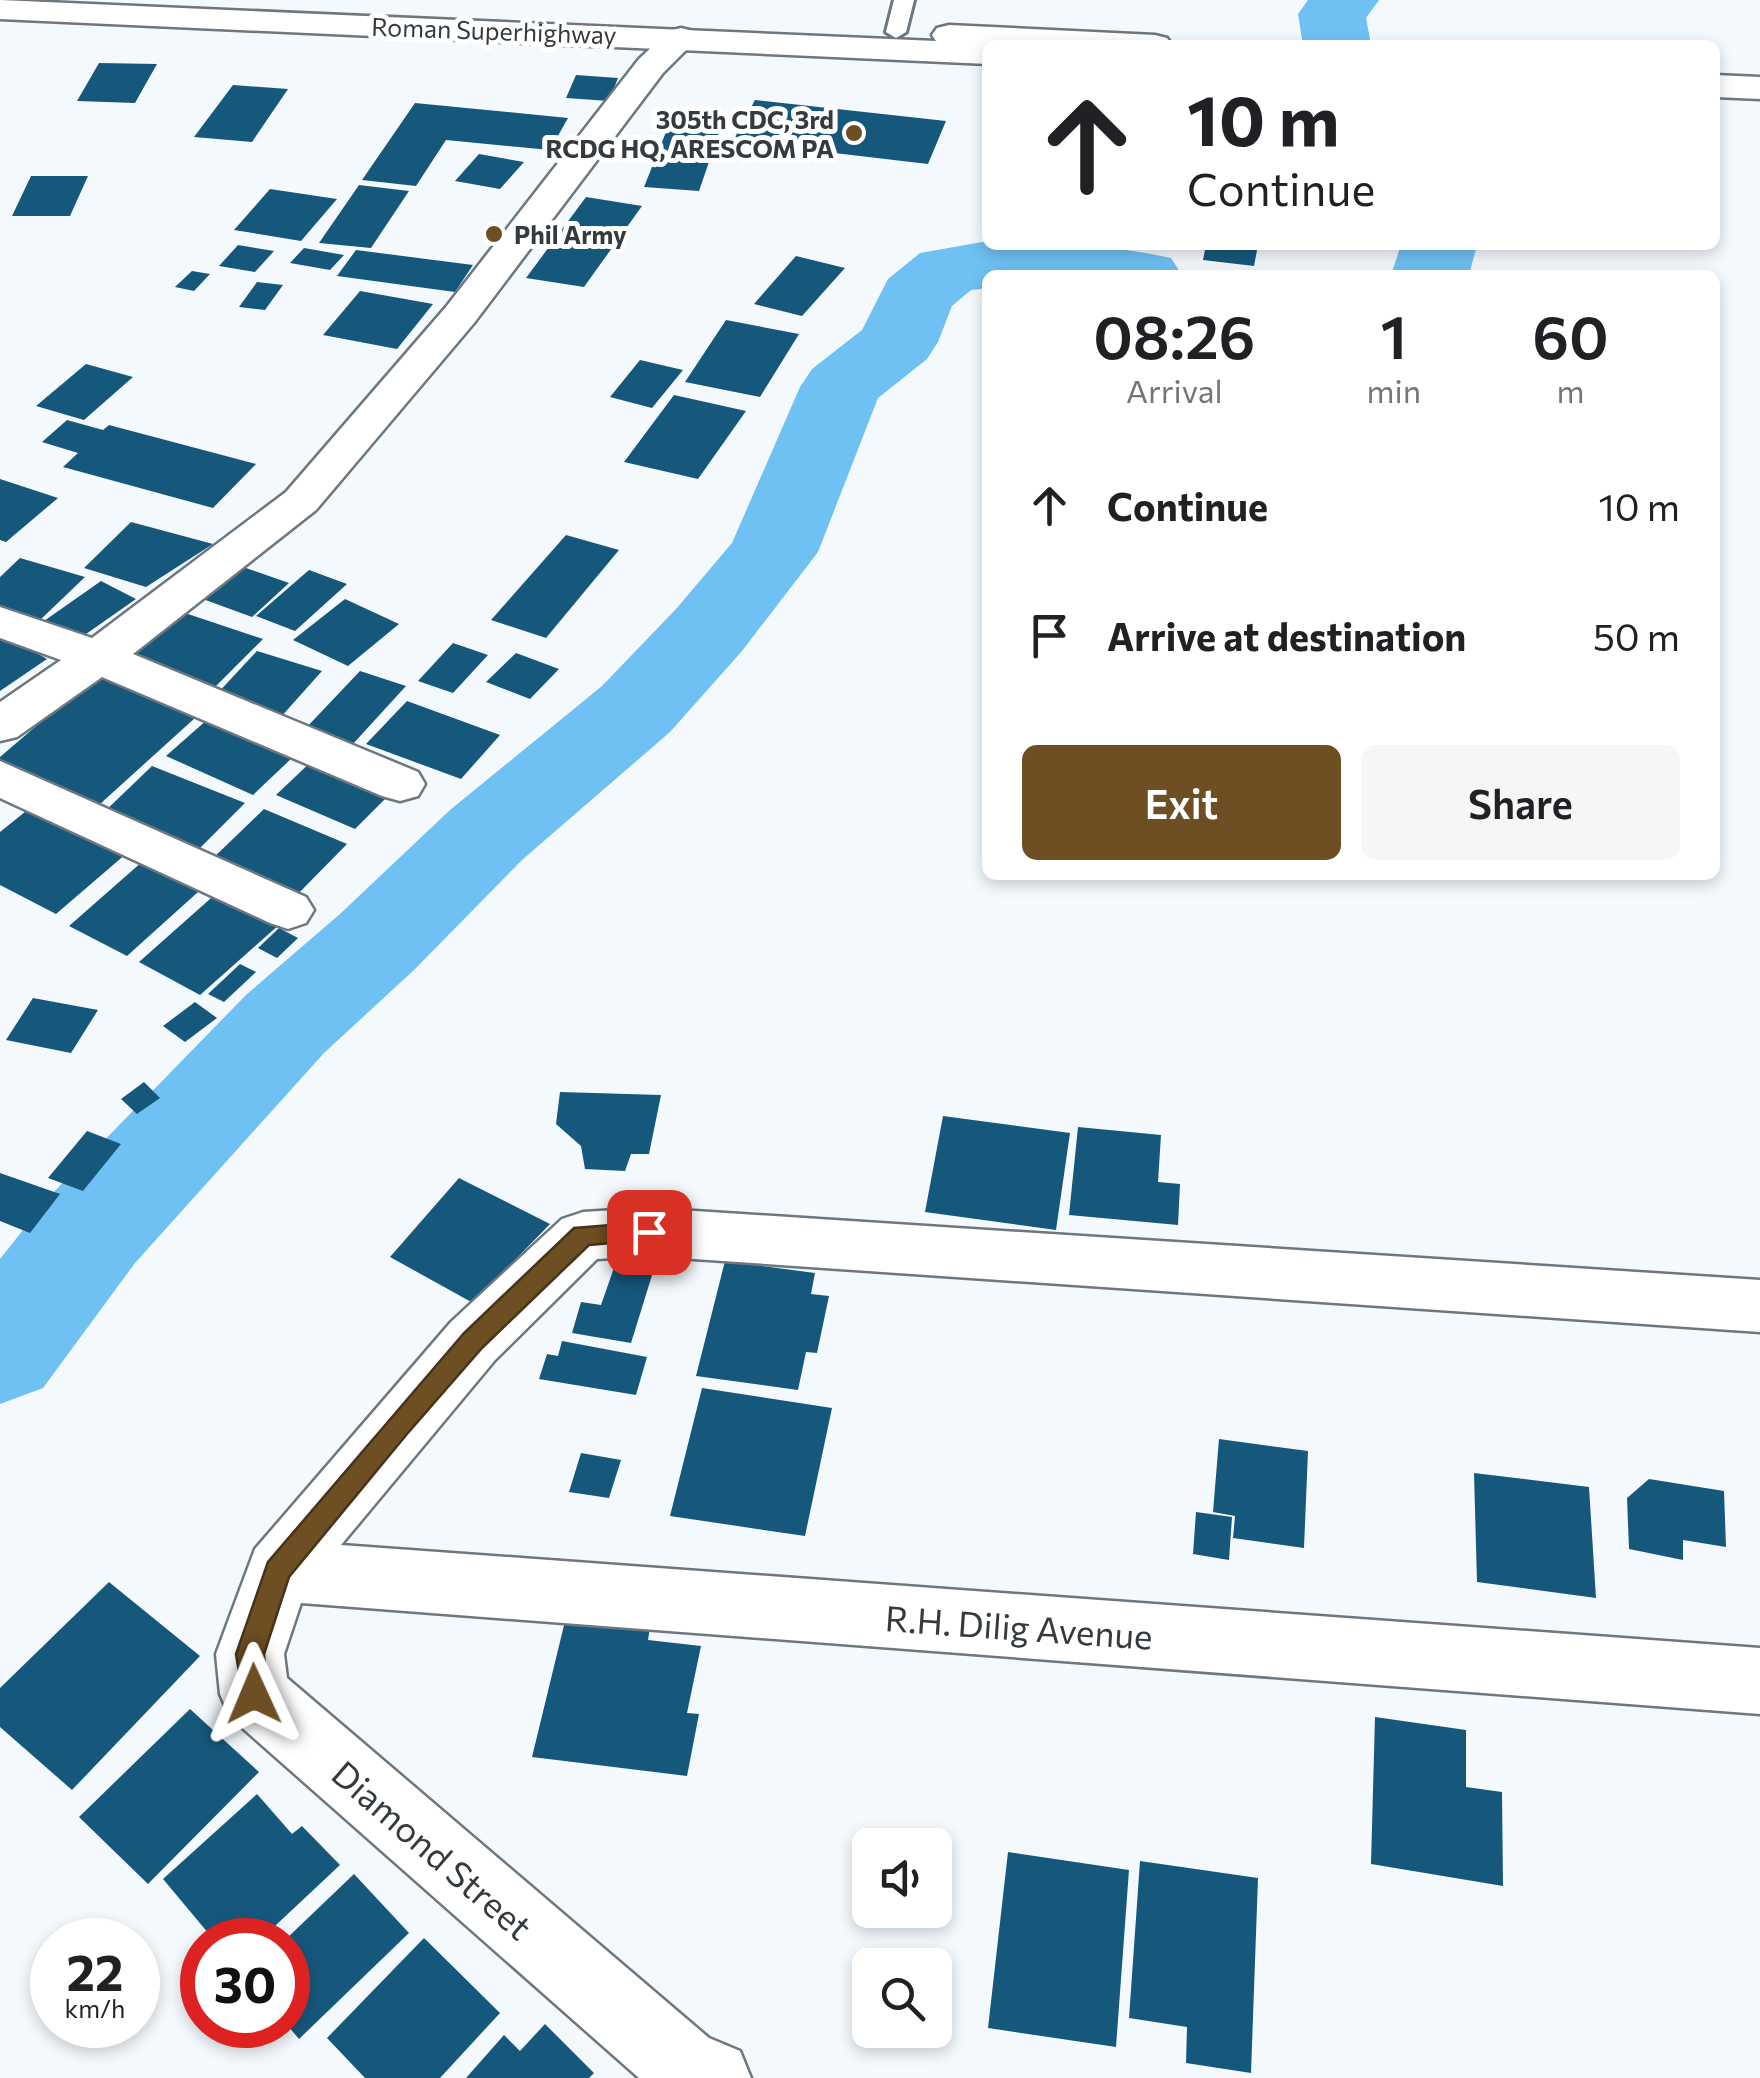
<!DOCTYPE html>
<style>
:root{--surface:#fff;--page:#f6f6f6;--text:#202124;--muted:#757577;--accent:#6d4f23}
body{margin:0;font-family:Commissioner,sans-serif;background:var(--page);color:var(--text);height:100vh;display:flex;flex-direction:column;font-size:38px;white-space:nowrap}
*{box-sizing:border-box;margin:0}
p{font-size:32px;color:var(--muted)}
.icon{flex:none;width:55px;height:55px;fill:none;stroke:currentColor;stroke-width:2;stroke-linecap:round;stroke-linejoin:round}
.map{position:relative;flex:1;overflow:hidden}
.details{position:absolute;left:982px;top:270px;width:738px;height:610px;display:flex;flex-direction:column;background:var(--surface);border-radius:15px;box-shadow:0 5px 15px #0003}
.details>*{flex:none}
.hud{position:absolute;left:982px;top:40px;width:738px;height:210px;border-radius:15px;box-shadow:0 5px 15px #0003;background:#fff;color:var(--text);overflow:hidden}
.controls{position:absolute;left:852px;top:1828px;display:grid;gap:20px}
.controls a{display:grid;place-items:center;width:100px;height:100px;border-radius:15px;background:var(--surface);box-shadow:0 5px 15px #0003;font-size:50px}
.speed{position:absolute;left:30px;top:1918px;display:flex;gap:20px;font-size:50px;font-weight:700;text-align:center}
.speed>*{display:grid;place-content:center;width:130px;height:130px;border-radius:50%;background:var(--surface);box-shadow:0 5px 15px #0003;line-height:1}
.speed small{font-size:25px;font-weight:400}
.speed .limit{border:15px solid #d22;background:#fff;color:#111}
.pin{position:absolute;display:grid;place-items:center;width:85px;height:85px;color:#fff;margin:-42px;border-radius:20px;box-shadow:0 5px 15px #0006}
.me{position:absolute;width:110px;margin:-55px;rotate:359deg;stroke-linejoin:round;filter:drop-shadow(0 0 8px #0008)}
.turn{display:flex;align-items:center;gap:35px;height:210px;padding:0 40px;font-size:45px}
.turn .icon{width:130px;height:130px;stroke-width:2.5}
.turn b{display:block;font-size:70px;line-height:85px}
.eta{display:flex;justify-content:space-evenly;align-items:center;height:170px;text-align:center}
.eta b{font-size:60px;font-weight:600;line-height:70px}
.action{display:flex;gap:20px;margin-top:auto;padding:20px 40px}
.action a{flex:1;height:115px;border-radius:15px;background:var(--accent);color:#fff;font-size:40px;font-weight:600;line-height:115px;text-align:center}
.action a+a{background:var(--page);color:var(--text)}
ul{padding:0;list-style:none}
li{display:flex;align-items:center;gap:30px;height:130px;padding:0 40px}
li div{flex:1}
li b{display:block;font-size:38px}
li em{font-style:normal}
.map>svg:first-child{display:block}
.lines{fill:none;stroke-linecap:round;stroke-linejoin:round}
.river{fill:#6fc0f3;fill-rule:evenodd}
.building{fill:#16587c}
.service-casing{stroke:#6c777f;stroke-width:6}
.minor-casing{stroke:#6c777f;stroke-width:5}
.primary-casing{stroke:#6c777f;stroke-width:5}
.service{fill:#fff;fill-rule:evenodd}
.minor{fill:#fff;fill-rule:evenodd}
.primary{fill:#fff;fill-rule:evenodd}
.route{fill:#6d4f23;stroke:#473317;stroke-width:2.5}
.poi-dot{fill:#6d4f23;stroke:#fff;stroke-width:4}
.labels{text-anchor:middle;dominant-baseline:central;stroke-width:10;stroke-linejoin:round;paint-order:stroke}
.far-street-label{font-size:25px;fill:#353a3e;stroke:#fff}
.far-poi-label{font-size:25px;font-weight:bold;fill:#353a3e;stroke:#fff;text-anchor:end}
.near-street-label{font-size:35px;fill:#353a3e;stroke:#fff}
</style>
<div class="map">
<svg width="1760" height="2078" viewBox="0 0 1760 2078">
<rect width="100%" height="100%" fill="#f4f9fd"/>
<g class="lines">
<path class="river" d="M1308 0H1379L1366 18 1371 45H1303L1298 14Z
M988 241V245C1049 245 1111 244 1171 258L1182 275H988V288L971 290 952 306 938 342 927 359 878 398 818 552 742 651 670 732 522 860 414 970 324 1053 135 1263 43 1388 0 1404V1259L51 1195 246 995 340 914 450 810 602 686 676 609 732 543 800 387 812 369 862 330 888 279 920 253Z
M1401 245H1477L1469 275H1391Z"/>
</g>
<path class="building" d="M99 63 157 64 135 103 77 101Z
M576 75 618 78 609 101 566 98Z
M233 85 288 89 252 142 194 137Z
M755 100 946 121 928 164 733 141Z
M415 103 568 118 550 150 446 140 416 186 362 180Z
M668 127 720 130 699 191 644 187Z
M479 154 524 162 500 189 455 181Z
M31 176H88L70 216H12Z
M359 185 409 191 371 248 319 243Z
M270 189 337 199 301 241 234 230Z
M586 197 642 206 584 287 526 278Z
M238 245 274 251 255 272 219 266Z
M1206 245H1258L1254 266 1203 260Z
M304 248 344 255 330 270 290 263Z
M356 250 473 265 455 292 337 276Z
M796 256 845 268 802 316 754 304Z
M192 271 210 274 194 291 175 287Z
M257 282 283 285 265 310 239 307Z
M360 291 433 304 397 349 323 335Z
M726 320 799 334 760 397 685 382Z
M640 360 683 370 652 408 610 397Z
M86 364 133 377 84 420 36 406Z
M674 395 746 411 698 479 624 462Z
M67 420 103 430 109 425 256 464 213 508 63 467 78 453 42 442Z
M0 479 58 498 6 542 0 540Z
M131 522 213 544 146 587 84 568Z
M566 535 619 550 546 638 491 620Z
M20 558 85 577 39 621 0 609V577Z
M226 561 289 583 252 617 189 594Z
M309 570 347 584 295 631 256 616Z
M101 581 136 599 79 639 44 621Z
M345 599 399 624 348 666 293 640Z
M170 608 263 639 212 690 118 659Z
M0 632 47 659 0 691Z
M453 643 488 655 453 693 418 681Z
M257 651 322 671 280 718 214 697Z
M516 653 559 669 530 699 486 682Z
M106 666 206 708 89 814 0 774V757Z
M360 671 406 686 352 745 305 729Z
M407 701 500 735 461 779 366 744Z
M208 719 294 756 253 795 166 756Z
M315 758 394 790 355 829 276 795Z
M152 766 245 803 195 853 101 815Z
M41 799 134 847 56 914 0 885V832Z
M264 809 347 844 293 899 209 862Z
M151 854 208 883 127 956 69 926Z
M219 891 280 924 200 995 139 962Z
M279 928 298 938 277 958 258 948Z
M240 964 256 972 224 1002 208 994Z
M33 998 98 1010 71 1053 6 1040Z
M195 1002 217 1018 185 1042 163 1026Z
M144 1082 160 1098 137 1114 121 1099Z
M560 1092 661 1095 649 1154H631L625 1171 585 1169 581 1146 556 1124Z
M943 1116 1070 1133 1056 1230 925 1212Z
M1078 1127 1161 1135 1158 1182 1180 1184 1178 1225 1069 1215Z
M87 1131 121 1144 83 1191 48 1178Z
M0 1173 60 1194 30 1233 0 1221Z
M459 1178 550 1224 473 1303 390 1257Z
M725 1261 815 1273 811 1294 829 1296 817 1353 806 1352 798 1390 696 1376Z
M615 1265 653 1272 631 1343 572 1333 581 1302 601 1305Z
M562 1341 647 1357 636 1395 539 1379 547 1354 558 1356Z
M702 1388 832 1408 805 1536 670 1516Z
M1219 1439 1308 1451 1304 1548 1233 1538 1235 1516 1213 1512Z
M581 1453 621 1460 609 1498 569 1492Z
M1474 1473 1589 1487 1596 1598 1477 1582Z
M1649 1479 1724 1491 1726 1547 1683 1540V1560L1629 1549 1627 1498Z
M1196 1512 1232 1517 1229 1560 1193 1554Z
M109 1582 200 1656 72 1790 0 1727V1688Z
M566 1617 650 1627 648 1640 701 1646 687 1713 699 1714 687 1776 532 1757Z
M190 1709 259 1772 148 1884 79 1817Z
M1375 1717 1466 1730V1787L1502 1792 1503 1886 1371 1864Z
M257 1794 292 1834 302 1826 340 1865 260 1940H214L163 1879Z
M1008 1852 1129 1870 1116 2047 988 2028Z
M1140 1861 1258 1878 1251 2073 1186 2063 1187 2027 1129 2018Z
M354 1874 409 1933 299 2039 288 2026 285 1940Z
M424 1938 500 2013 440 2078H365L327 2038Z
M545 2024 594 2073 589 2078H466L504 2035 520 2051Z"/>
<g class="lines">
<g class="service-casing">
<path id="service" d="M894 0H914L906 32 896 38 886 32Z"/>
</g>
<g class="minor-casing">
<path id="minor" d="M681 28 693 31 698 38 663 73 474 323 316 510 133 654 418 772 425 784 418 796 400 801 382 796 102 677 17 737 0 741V702L61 660 0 638V607L92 638 286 492 446 307 639 59 669 31Z
M0 761 306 897 314 910 306 923 288 929 270 923 0 798Z
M649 1208 1760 1280V1332L649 1256 597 1259 495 1360 341 1545 1760 1648V1714L301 1603 284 1654 287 1678 709 2038 740 2051 751 2078H639L230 1717 220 1694 216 1654 255 1549 451 1322 562 1219 583 1212Z"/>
</g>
<g class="primary-casing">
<path id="primary" d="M0 0 936 41 932 35 937 28 949 25 1155 35 1167 38 1172 45H988V64L0 19Z
M1715 75 1760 77V99L1715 97Z"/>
</g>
<use href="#service" class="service"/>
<use href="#minor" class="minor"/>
<use href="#primary" class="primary"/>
</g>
<path class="route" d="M649 1222 657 1225 661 1232 657 1239 589 1245 482 1348 407 1434 289 1577 264 1654 268 1694 264 1703 254 1707 244 1703 236 1654 268 1562 464 1333 574 1228Z"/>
<g class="poi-dot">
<circle cx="854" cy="133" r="10"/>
<circle cx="494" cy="234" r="10"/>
</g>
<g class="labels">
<g class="far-street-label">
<text transform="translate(494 30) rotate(2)">Roman Superhighway</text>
</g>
<g class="far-poi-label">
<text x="834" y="119">305th CDC, 3rd<tspan x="834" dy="29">RCDG HQ, ARESCOM PA</tspan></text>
<text x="514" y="234" text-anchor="start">Phil Army</text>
</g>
<g class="near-street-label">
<text transform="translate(1019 1626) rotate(4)">R.H. Dilig Avenue</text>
<text transform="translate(433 1849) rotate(41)">Diamond Street</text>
</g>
</g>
</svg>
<div class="controls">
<a><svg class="icon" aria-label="sound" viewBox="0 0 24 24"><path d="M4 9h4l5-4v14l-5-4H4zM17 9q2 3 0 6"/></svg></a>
<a><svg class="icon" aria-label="search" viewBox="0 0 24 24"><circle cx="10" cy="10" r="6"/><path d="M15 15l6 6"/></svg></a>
</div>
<div class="speed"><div>22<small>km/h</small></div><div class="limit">30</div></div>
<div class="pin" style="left:649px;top:1232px;background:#d93025"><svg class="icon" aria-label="arrive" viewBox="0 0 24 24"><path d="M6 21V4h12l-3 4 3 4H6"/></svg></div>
<svg class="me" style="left:254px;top:1694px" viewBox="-20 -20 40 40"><path d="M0-17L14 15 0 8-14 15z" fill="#6d4f23" stroke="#fff" stroke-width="4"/></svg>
<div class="hud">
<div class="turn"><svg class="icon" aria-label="ahead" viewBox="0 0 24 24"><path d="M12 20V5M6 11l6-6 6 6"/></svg><div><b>10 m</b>Continue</div></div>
</div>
<section class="details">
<div class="eta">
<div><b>08:26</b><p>Arrival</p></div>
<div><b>1</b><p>min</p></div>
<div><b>60</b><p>m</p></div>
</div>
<ul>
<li><svg class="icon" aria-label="ahead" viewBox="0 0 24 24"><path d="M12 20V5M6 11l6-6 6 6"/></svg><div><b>Continue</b></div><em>10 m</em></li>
<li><svg class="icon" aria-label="arrive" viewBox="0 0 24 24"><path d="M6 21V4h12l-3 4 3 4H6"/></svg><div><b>Arrive at destination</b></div><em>50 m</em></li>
</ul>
<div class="action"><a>Exit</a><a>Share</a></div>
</section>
</div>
